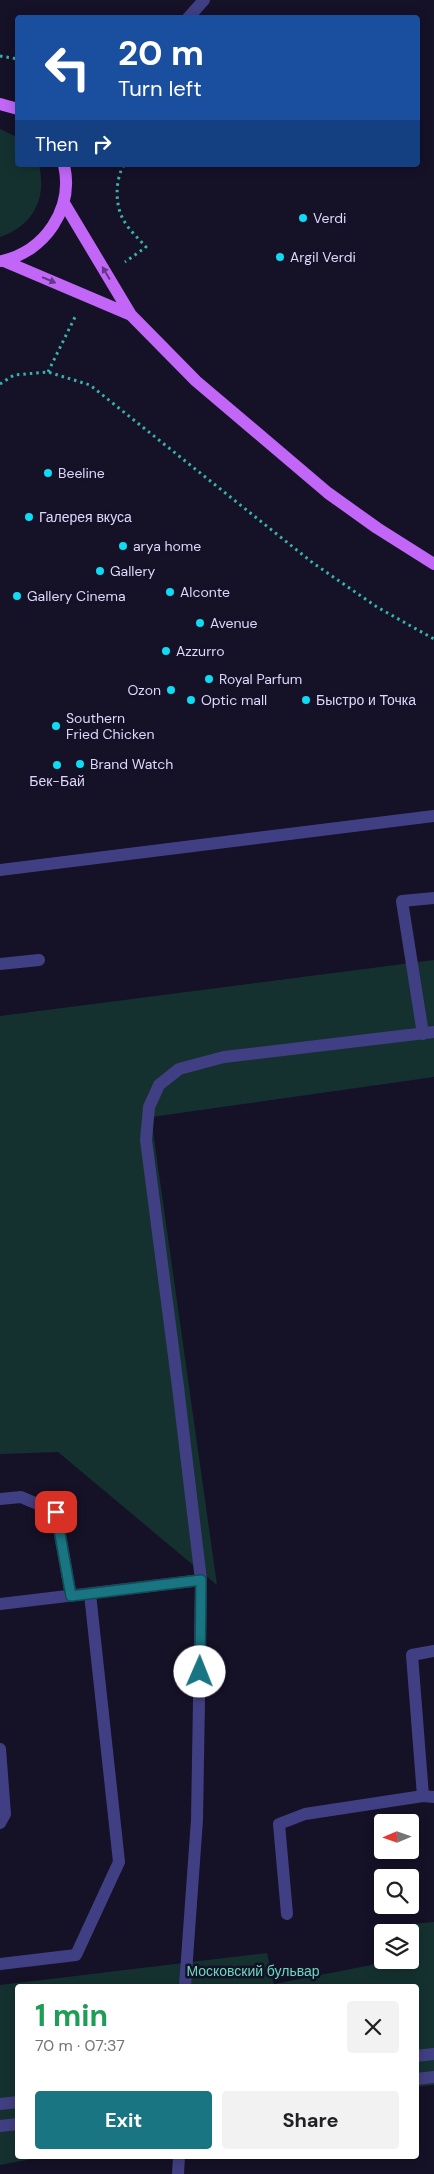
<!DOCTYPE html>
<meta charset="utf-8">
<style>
:root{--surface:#fff;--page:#f2f2f2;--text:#202124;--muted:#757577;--accent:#187581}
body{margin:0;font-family:"DM Sans",sans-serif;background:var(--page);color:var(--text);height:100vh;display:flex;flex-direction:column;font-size:19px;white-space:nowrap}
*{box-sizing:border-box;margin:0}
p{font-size:16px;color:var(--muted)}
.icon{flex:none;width:28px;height:28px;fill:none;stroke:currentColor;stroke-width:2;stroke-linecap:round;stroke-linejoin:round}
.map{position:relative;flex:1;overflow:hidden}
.details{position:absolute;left:15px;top:1984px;width:404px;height:175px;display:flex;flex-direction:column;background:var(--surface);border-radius:5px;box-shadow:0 2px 12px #0003}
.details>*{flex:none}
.banner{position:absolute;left:15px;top:15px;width:405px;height:152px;border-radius:5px;box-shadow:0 2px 12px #0003;background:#1a4fa0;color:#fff;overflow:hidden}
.needle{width:32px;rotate:268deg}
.tools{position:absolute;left:374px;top:1814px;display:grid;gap:10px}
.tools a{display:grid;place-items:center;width:45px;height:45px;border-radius:5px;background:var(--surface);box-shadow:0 2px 12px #0003;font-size:25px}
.pin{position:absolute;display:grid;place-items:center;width:42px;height:42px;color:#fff;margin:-21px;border-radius:10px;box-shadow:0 2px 8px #0006}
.me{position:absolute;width:55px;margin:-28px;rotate:1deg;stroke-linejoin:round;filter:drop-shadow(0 0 4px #0008)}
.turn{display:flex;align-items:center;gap:18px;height:105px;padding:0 20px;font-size:22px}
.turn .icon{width:65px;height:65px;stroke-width:2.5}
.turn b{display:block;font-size:35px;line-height:42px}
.then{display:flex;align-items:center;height:48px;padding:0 20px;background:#0003;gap:10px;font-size:19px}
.round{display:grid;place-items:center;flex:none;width:52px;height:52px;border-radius:5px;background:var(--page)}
.summary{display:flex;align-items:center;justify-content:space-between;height:85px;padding:0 20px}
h1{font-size:30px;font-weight:700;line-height:38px;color:#1e9e55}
.cta{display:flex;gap:10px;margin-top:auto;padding:10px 20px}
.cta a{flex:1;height:58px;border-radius:5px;background:var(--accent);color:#fff;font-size:20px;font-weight:700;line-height:58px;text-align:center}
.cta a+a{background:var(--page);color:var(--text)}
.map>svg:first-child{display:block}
.green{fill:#143130}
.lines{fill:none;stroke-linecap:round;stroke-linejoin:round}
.path{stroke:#36b3ac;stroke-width:3;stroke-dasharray:2.5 4;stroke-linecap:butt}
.minor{stroke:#413f83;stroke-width:12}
.major{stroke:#c166f7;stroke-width:12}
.oneway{fill:#623785}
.route-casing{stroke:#104c54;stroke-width:12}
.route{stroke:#187581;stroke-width:9}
.poi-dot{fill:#0fdcf3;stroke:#151127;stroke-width:2}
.labels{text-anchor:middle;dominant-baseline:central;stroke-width:5;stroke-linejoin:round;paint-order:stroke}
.poi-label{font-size:14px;fill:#ddd9fd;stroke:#151127;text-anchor:start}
.park-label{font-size:14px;fill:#68dabe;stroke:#151127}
</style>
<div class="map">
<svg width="434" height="2174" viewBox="0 0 434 2174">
<rect width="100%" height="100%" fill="#151127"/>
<path class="green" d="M0 129 17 137 18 165H39C47 199 33 226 0 237Z
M434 960V1077L151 1117 217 1585 58 1452 0 1454V1016Z
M434 1922V2085L416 2087V1986H18V2156H48L0 2165V1985L267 1953 274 1984 397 1960H410V1932H398L399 1925Z"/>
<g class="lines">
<path class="path" d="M0 56 18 59
M124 165C115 179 115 205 123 219 128 229 139 239 146 247L125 262
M48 372 75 317
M0 384 14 375 48 372 90 385 313 563 377 607 434 639"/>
<path class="minor" d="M188 18 204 0
M0 870 434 816
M0 964 39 960
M423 1034 402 901 434 898
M0 1499 21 1497 56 1512 71 1596
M0 1604 201 1580
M434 1651 412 1655 423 1796 434 1797
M0 1749 5 1814 0 1823
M287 1914 279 1824 305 1814 423 1796
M0 1964 76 1955 119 1862 90 1594
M185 1986 197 1820 201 1580 178 1387 146 1140 149 1107 159 1085 179 1069 224 1057 434 1032
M416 2056 434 2054
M416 2079 434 2077
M0 2104 18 2102
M0 2126 18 2124
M178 2174 179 2156"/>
<path class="major" d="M0 104 18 109
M64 203 131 315 196 381 328 493 377 528 434 564
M2 261C45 251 74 209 64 165
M4 261 131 315"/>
</g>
<defs><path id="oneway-solid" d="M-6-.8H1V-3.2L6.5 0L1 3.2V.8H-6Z" transform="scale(1.25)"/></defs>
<g class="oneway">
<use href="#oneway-solid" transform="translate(106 273) rotate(-121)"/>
<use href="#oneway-solid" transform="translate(49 280) rotate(23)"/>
</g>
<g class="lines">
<g class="route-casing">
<path id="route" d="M56 1512 71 1596 201 1580 200 1672"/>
</g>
<use href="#route" class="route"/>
</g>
<g class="poi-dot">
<circle cx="303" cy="218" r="5"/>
<circle cx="280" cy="257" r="5"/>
<circle cx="48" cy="473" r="5"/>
<circle cx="29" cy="517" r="5"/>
<circle cx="123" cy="546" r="5"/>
<circle cx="100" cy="571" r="5"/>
<circle cx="170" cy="592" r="5"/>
<circle cx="17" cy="596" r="5"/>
<circle cx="200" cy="623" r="5"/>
<circle cx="166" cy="651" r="5"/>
<circle cx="209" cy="679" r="5"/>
<circle cx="171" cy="690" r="5"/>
<circle cx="191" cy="700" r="5"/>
<circle cx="306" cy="700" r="5"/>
<circle cx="56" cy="726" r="5"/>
<circle cx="80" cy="764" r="5"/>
<circle cx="57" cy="765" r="5"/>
</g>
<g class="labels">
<g class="poi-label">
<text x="313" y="218">Verdi</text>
<text x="290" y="257">Argil Verdi</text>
<text x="58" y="473">Beeline</text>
<text x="39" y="517">Галерея вкуса</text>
<text x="133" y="546">arya home</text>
<text x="110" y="571">Gallery</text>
<text x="180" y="592">Alconte</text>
<text x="27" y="596">Gallery Cinema</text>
<text x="210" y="623">Avenue</text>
<text x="176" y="651">Azzurro</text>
<text x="219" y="679">Royal Parfum</text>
<text x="161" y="690" text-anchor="end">Ozon</text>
<text x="201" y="700">Optic mall</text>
<text x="316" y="700">Быстро и Точка</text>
<text x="66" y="718">Southern<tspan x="66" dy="16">Fried Chicken</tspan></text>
<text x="90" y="764">Brand Watch</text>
<text x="57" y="781" text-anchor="middle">Бек-Бай</text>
</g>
<g class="park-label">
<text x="253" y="1971">Московский бульвар</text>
</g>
</g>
</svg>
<div class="tools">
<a><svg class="needle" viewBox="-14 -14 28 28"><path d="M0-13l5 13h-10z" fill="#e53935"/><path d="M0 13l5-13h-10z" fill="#757577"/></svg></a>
<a><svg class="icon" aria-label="search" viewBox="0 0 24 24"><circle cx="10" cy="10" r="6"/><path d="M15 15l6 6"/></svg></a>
<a><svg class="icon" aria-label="layers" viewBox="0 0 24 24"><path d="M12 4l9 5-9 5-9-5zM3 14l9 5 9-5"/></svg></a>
</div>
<div class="pin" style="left:56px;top:1512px;background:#d93025"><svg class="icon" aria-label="arrive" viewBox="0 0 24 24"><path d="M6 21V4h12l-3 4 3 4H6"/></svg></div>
<svg class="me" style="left:200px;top:1672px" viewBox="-20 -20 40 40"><circle r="19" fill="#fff"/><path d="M0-13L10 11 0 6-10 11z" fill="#187581"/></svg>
<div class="banner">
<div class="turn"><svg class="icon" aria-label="left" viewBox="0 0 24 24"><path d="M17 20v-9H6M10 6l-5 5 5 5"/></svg><div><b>20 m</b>Turn left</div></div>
<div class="then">Then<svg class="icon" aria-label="right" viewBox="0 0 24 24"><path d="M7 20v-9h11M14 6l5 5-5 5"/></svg></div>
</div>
<section class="details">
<div class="summary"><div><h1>1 min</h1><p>70 m · 07:37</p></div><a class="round"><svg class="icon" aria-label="close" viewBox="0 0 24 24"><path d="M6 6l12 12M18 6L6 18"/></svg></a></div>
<div class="cta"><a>Exit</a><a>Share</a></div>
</section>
</div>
